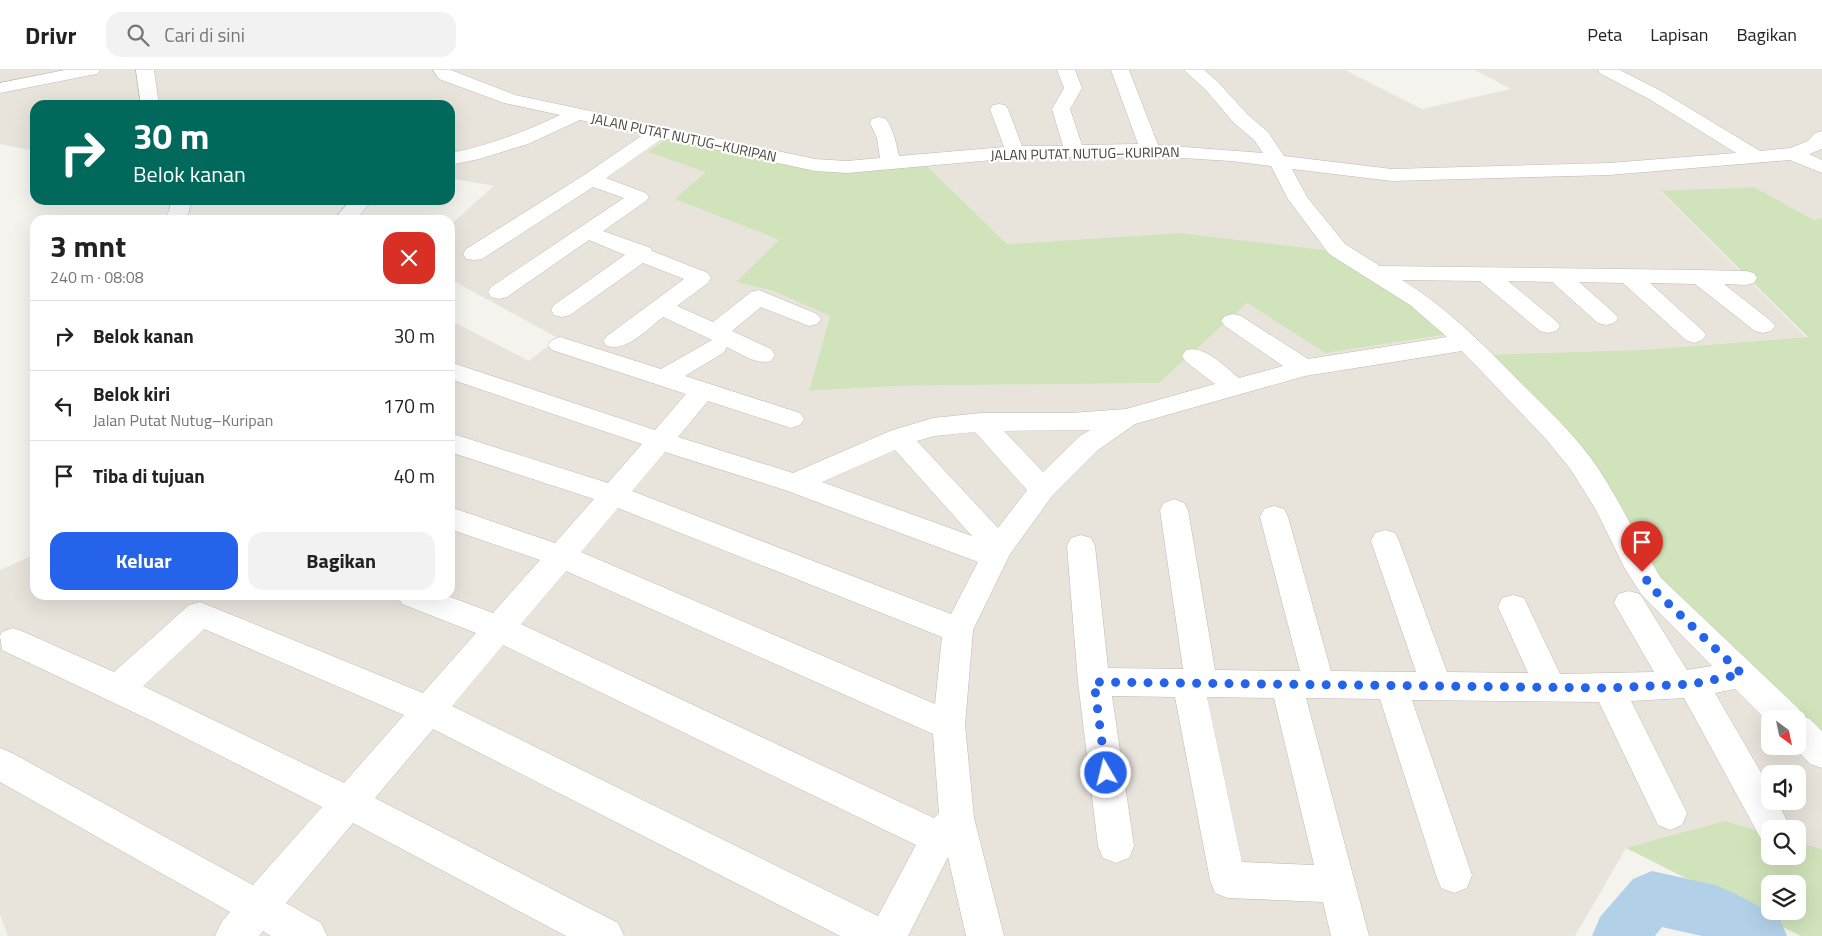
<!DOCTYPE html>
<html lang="id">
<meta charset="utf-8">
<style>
:root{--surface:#fff;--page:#f2f2f2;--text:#222;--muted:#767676;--line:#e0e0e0;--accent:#2563eb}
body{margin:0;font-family:"Titillium Web",sans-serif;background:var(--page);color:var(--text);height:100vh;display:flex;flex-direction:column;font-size:19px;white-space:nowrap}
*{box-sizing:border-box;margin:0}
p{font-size:16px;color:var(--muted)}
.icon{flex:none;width:28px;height:28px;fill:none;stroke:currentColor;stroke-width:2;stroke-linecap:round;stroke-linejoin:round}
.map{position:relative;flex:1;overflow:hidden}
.side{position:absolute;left:30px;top:145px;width:425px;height:385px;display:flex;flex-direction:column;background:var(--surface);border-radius:15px;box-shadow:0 5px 20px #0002}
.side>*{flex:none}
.hud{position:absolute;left:30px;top:30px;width:425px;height:105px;border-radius:15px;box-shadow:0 5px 20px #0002;background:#00695c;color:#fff;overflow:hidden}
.needle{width:32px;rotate:147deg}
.buttons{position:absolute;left:1761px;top:640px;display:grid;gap:10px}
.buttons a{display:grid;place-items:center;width:45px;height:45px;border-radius:10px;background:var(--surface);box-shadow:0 5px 20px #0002;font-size:25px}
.pin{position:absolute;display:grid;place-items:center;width:42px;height:42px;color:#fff;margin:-51px -21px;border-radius:50% 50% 50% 0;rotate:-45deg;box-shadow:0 0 5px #0007}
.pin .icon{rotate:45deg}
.me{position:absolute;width:55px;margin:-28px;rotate:352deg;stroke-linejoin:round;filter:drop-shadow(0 0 4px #0008)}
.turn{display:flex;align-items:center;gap:18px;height:105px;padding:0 20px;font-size:22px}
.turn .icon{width:65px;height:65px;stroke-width:2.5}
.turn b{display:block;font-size:35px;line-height:42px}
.round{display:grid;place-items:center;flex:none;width:52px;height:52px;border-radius:15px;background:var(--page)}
.head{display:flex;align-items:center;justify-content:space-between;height:85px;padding:0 20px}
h1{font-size:30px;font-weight:700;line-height:38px}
.button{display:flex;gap:10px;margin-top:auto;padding:10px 20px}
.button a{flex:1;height:58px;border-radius:15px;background:var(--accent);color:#fff;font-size:20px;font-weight:700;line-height:58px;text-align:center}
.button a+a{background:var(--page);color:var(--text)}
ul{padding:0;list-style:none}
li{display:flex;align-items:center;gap:15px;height:70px;padding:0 20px;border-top:1px solid var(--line)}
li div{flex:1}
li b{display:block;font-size:19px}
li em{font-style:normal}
header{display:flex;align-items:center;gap:30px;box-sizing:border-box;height:70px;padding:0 25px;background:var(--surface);border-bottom:1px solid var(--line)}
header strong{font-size:24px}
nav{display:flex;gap:28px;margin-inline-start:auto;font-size:18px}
.search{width:350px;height:45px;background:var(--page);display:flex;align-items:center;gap:12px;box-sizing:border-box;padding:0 18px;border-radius:15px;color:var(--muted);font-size:19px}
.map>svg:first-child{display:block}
.residential{fill:#e8e4dc;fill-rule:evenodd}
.green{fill:#d0e3bb;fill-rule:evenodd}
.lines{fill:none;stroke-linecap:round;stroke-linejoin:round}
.river{fill:#b2d1e9;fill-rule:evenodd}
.minor-casing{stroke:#bfbab0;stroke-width:1}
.minor{fill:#fff;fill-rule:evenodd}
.route{stroke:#2563eb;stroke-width:9;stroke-dasharray:0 16.2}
.labels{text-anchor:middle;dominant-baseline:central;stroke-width:4.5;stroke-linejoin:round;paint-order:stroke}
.street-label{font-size:14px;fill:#49443b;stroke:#fff}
</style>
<header>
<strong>Drivr</strong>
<div class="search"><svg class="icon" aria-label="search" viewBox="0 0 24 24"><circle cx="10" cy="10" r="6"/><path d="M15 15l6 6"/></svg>Cari di sini</div>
<nav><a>Peta</a><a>Lapisan</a><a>Bagikan</a></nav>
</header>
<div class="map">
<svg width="1822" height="866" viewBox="0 0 1822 866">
<rect width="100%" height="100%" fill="#f5f3ed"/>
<path class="residential" d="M0 0H1345L1422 39 1511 19 1475 0H1822V148L1814 150 1754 117 1661 122 1806 267 1640 280 1479 285 1822 669V779L1798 772V759H1770L1626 778 1575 866H8L0 845V500L35 484V525H450V250L529 291 558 268 450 209V155L494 116 450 108V35H35V81L0 74ZM648 81 927 96 1007 174 1179 163 1325 283 1247 233 1159 313 898 316 809 321 830 246 773 221 736 212 779 170 676 129 707 102ZM1770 649H1798V676H1770ZM1770 704H1798V731H1770Z"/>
<path class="green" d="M666 69 825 100 927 96 1007 174 1179 163 1350 183 1455 263 1325 283 1247 233 1159 313 898 316 809 321 830 246 773 221 736 212 779 170 675 129 706 102 648 82Z
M1754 117 1814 150 1822 148V669L1642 492 1615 432 1479 285 1640 280 1808 267 1661 121Z
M1725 751 1770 764V786H1798V772L1822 779V866H1801L1626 778ZM1770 814H1798V841H1770Z"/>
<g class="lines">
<path class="river" d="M1652 801 1715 815 1734 823 1779 847 1787 866H1702L1662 857 1655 866H1592L1600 847 1633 809Z"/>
<g class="minor-casing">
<path id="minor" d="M65 0H100L97 4 91 5 0 23V13Z
M136 0H154L159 35H141Z
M433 0H451L515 25 815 89 847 91 880 88 877 68 870 53 872 49 879 47 886 49C894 61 896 73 899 86L1004 77 990 39 993 35 999 34 1005 35 1008 39 1022 76H1063L1052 39 1064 18 1057 0H1075L1082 18 1070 39 1082 75 1138 74 1111 0H1129L1158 75 1263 83 1254 70 1234 53 1205 19 1184 0H1204L1217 11 1248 45 1268 62 1284 86 1392 99 1609 93 1736 83 1649 29 1601 4 1598 0H1620L1661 21 1760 81 1790 78 1808 71 1815 63 1822 61V79L1809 84 1822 90V103L1790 90 1609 105 1392 111 1292 99 1307 127 1345 174 1380 196 1700 200 1746 201 1754 203 1757 208 1754 213 1746 215 1724 214 1771 251 1775 256 1771 261 1763 263 1755 261 1695 214 1650 213 1702 260 1706 265 1702 270 1694 273 1686 270 1623 213 1579 212 1614 243 1618 248 1614 253 1606 255 1598 253 1552 212 1508 211 1556 251 1560 256 1556 261 1548 263 1540 261 1480 211 1402 210C1449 239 1487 278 1525 317 1547 339 1571 361 1590 387 1618 425 1636 468 1661 508L1799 639 1802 646 1810 649 1822 661V698L1810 694 1793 676H1798V649H1770V654L1735 619 1715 623 1770 718V731H1777L1791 759H1770V774L1762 771 1684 628 1631 631 1687 743 1682 755 1670 760 1658 755 1599 632 1412 630 1472 805 1467 818 1454 823 1441 818 1436 805 1380 629 1306 628 1369 866H1331L1323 832 1228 828 1215 823 1210 810 1175 627 1112 626 1134 776 1129 788 1116 793 1103 788 1098 776 1078 612 1067 476 1071 468 1081 465 1091 468 1095 476 1108 598 1183 599 1160 440 1164 433 1174 429 1184 433 1188 440 1215 600 1300 601 1260 447 1264 439 1274 436 1284 439 1288 447 1331 601 1416 602 1371 471 1375 463 1385 460 1395 463 1399 471 1447 602 1528 603 1498 537 1502 528 1513 525 1524 528 1560 604 1654 602 1614 533 1618 524 1629 521 1640 524 1687 600 1712 596 1641 524 1624 497 1596 440 1571 400 1546 369 1462 281 1305 306 1135 354 1098 380 1052 426 1010 484 973 560 965 655 974 748 1004 866H966L948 787 908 866H840L433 659 375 728 618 853 624 866H566L353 753 286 833 321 853 327 866H271L263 861 259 866H215L221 853 230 842 0 712V678L12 683 253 815 322 737 152 651 2 580 0 566 2 562 13 558 24 562 114 602 189 535 200 532 423 623 476 563 402 534 397 525H445L493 543 540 490 450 459V437L555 473 594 429 450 382V363L608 413 642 374 450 309V292L655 360 686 324 552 280 548 275 552 270 560 267 661 299 712 270 663 247C647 259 627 282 607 276L603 271 607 266 684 209 643 193 570 245 562 247 554 245 551 240 554 235 625 185 589 170 507 227 499 229 491 227 488 222 491 217 624 128 593 117 482 189 474 190 466 189 463 184 466 179 584 105 644 64 580 50 528 74 479 89 450 95V83C489 76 524 62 560 45L504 33 439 9ZM663 68 815 101 847 103 1015 88 1150 86 1231 91 1271 96 1288 129 1329 184 1410 235 1447 267 1308 289 1241 246 1233 244 1225 246 1221 251 1225 256 1283 296 1239 308C1224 296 1205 275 1186 280L1182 286 1186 292 1215 314 1126 339 1071 343H981L933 348 890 361 793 403 678 367 708 331 791 358 800 355 804 349 800 343 685 306 723 283 727 277C741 284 756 295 771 291L775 285 771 279 732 261 761 237 809 256 817 254 821 249 817 244 759 220 751 222 713 252 677 236 708 213 711 208 708 203 652 181 651 178 603 161 646 131 649 127 646 123 606 108ZM1090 360 1080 366 1043 402 1004 361ZM975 362 1027 420 998 458 917 371 934 366ZM895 380 972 466 822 412ZM665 382 785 420 978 492 951 544 632 421ZM618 438 942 567 935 634 581 482ZM566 501 933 664 939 743 934 748 521 554ZM204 559 404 645 344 713 143 616ZM503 575 916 775 878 846 452 636ZM1207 627 1274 628 1314 795 1242 792Z
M171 130H191L189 142 184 150H163L169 141Z
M351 130H373L355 150H333Z"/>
</g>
<use href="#minor" class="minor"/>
</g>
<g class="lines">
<path class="route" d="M1106 703 1094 612 1608 618 1693 614 1742 604 1650 516 1642 502"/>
</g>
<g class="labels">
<g class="street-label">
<text transform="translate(684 67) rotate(12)">JALAN PUTAT NUTUG–KURIPAN</text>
<text transform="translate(1085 83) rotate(-1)">JALAN PUTAT NUTUG–KURIPAN</text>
</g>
</g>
</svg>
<div class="buttons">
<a><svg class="needle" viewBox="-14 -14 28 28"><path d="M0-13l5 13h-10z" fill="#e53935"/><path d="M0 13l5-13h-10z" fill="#767676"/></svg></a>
<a><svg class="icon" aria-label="sound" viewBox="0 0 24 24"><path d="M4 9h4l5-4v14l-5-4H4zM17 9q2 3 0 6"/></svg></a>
<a><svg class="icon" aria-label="search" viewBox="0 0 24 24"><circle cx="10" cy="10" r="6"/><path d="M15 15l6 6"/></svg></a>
<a><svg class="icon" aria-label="layers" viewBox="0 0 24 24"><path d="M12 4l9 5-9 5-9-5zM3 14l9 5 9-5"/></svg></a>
</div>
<div class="pin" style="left:1642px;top:502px;background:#d93025"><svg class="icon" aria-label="arrive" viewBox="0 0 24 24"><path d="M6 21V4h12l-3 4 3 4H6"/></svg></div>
<svg class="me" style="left:1106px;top:703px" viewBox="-20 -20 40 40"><circle r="17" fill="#2563eb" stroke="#fff" stroke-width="3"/><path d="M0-11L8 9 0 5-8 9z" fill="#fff"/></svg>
<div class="hud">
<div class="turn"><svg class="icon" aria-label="right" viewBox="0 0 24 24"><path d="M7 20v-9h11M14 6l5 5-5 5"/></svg><div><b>30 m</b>Belok kanan</div></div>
</div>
<section class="side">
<div class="head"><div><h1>3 mnt</h1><p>240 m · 08:08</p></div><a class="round" style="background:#d93025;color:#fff"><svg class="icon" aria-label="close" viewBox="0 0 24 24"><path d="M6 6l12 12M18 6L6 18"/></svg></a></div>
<ul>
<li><svg class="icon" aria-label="right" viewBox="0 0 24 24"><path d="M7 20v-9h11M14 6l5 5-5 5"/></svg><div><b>Belok kanan</b></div><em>30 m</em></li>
<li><svg class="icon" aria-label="left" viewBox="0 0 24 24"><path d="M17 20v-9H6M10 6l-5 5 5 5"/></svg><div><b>Belok kiri</b><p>Jalan Putat Nutug–Kuripan</p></div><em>170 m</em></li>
<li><svg class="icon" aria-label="arrive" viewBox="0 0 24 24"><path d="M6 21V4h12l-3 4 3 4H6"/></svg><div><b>Tiba di tujuan</b></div><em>40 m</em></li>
</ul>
<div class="button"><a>Keluar</a><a>Bagikan</a></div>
</section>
</div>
